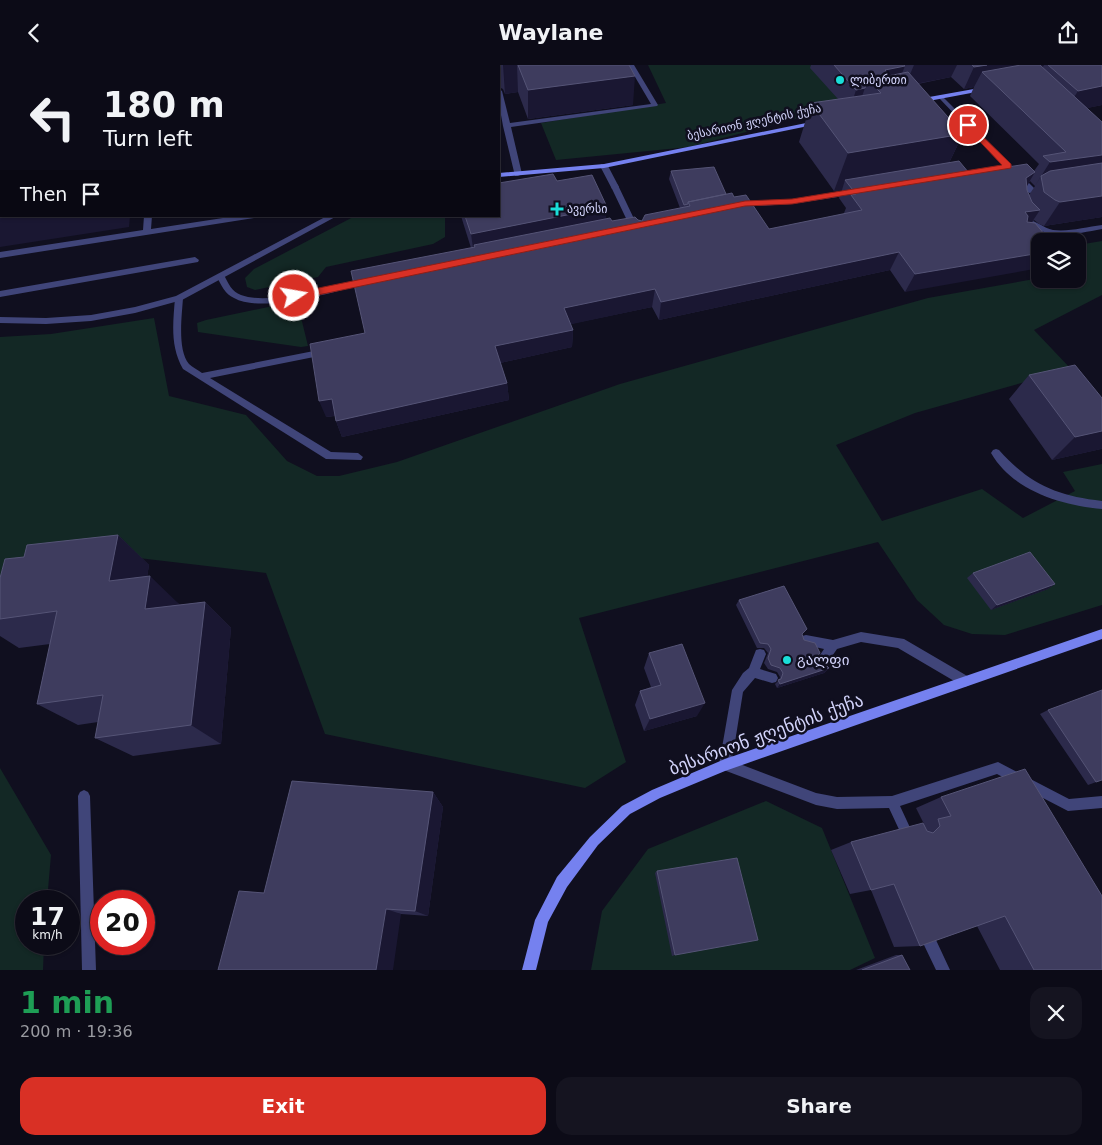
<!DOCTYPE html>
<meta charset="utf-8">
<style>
:root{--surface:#0c0b17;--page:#151420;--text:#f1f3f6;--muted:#9a9ba1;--line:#2c2b36;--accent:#d93025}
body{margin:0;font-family:"DejaVu Sans","Noto Sans Georgian",sans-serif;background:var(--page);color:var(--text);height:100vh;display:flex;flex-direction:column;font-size:19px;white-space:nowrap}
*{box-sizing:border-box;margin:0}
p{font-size:16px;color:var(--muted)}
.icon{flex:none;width:28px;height:28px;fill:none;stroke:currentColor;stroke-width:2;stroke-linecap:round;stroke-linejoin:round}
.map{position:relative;height:905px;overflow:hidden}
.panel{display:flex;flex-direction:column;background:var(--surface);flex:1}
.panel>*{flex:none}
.guide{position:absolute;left:0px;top:0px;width:500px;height:152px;box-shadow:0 1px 4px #0004,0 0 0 1px var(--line);background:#0c0b17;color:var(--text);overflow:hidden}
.fabs{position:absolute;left:1031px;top:168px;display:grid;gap:10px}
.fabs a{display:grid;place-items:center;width:55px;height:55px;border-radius:10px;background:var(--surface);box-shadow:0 1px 4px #0004,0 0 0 1px var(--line);font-size:25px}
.speed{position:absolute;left:15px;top:825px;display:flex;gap:10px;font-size:25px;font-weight:700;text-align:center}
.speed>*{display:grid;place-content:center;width:65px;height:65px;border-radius:50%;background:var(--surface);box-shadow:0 1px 4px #0004,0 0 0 1px var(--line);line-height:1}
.speed small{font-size:12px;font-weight:400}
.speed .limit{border:8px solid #d22;background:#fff;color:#111}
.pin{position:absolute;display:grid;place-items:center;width:42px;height:42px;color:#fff;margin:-21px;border:2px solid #fff;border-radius:50%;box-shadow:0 1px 5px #0007}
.me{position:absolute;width:55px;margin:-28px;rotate:78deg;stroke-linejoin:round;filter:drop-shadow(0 0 4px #0008)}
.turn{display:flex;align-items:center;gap:18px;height:105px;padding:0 20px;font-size:22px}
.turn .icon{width:65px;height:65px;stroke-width:2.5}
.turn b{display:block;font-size:35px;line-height:42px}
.then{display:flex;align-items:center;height:48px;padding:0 20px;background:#0003;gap:10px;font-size:19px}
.round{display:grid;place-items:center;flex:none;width:52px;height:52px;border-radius:15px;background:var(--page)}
.overview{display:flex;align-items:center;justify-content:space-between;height:85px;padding:0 20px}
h1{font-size:30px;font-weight:800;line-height:38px;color:#1e9e55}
.button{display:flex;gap:10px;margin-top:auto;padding:10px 20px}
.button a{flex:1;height:58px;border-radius:15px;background:var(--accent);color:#fff;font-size:20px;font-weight:800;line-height:58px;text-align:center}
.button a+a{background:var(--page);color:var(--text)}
header{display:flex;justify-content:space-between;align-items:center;height:65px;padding:0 20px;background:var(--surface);font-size:22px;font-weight:800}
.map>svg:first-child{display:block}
.green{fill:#132825}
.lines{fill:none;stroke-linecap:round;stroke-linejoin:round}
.service{fill:#404579;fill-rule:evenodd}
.minor{fill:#404579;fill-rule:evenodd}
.secondary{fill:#7581ef;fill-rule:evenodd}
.service-bridge{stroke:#404579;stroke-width:7}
.wall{fill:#2c2a4b;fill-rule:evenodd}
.shaded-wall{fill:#1a1732}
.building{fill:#3e3c5e;stroke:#555476}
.route{fill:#d93025;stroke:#8d1f18}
.poi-dot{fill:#1aded8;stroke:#100f1f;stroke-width:2}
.labels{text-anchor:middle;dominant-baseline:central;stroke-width:5;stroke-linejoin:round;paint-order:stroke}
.far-poi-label{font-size:12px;fill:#d2d3fa;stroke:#100f1f;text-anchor:start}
.far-street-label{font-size:12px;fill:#d2d3fa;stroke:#100f1f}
.poi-label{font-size:15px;fill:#d2d3fa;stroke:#100f1f;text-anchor:start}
.near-street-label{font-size:18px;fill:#d2d3fa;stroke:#100f1f}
</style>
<header><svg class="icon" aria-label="back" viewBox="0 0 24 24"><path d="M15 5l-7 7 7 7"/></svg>Waylane<svg class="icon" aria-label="share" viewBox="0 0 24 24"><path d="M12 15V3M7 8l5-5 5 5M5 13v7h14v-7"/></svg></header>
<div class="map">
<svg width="1102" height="905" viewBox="0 0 1102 905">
<rect width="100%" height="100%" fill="#100f1f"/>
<path class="green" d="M648 0H824L841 42 689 82 556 95 541 58 666 38Z
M355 151H445V172L433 179 326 202 318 212 255 225 247 222 245 213 254 204Z
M1102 176V230L1034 265 1071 304 915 348 836 380 882 456 982 424 1023 453 1075 426 1063 407 1102 399V540L1005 570 972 569 944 560 917 535 878 477 579 553 626 697 585 723 325 669 266 508 53 483 0 518V272L51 269 154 253 169 331 246 350 287 396 317 411H339L397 397 620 319 928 233 1040 213 1078 214V180Z
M297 236 308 281 301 282 198 267 197 258 206 255Z
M0 703 51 790 47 836H26V879H44L43 905H0Z
M766 736 822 763 875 893 850 905H591L602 846 648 784Z"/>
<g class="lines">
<path class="service" d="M628 0H634L658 40 657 41 511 62 522 109 518 111H515L503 61 499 39V24L502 26 510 58 651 39Z
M941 30 1034 123 1045 122 1049 124 1048 126 1029 128 1006 104 954 112V108H957L1003 100 939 33V31Z
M601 99 608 101 619 122 618 124H612L600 101Z
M854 125H857V129L792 139 739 142 735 140 739 138 792 135Z
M144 151H152L151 164 236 151H258L254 153 0 193V187L143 165Z
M1026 155C1035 154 1043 163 1053 165 1069 167 1086 162 1102 160V164C1075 169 1051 175 1026 159Z
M195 192 199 195 198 197 0 232V226Z
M221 209 224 210C228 218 232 227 241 230 270 241 337 220 367 213L371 216 367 219C336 226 262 249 234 233 225 229 221 220 217 212Z
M179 230 183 233C182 250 177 285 189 299 192 302 198 305 202 308L324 284 327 285 328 287 327 289 324 290 210 313 331 387 358 388 363 392 361 395 326 394 183 304C170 281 173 258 175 233Z
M996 384 999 385C1029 419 1057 431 1102 436V444C1061 440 1013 426 991 388L993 385Z
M861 567 904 574 969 612 971 616 969 620 965 622 961 620 898 583 861 577 837 584 824 603 820 604 816 603 814 599 824 584 802 579 800 575 802 571 806 570 833 575Z
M760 584 764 585 766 589 760 604 776 609 778 613 776 617 772 618 755 613 743 627 732 696 816 728 837 732 892 731 998 697 1069 734 1102 731V743L1068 746 997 709 900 741 913 769 911 773 907 775 903 773 889 743 837 744 816 740 721 704 719 700 732 625 743 608 749 603 756 585Z
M84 725 88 727 90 731 96 905H82L78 731 80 727Z
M931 873 936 875 950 905H936L924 880 926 875Z"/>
<path class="minor" d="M327 151H337L182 235 135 248 91 256 46 259 0 258V252L46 253 91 250 135 242 176 231Z"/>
<path class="secondary" d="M985 22 987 23V25L918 38 915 36 918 34Z
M0 47H1V51H0Z
M816 56 818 57V59L604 103 499 112V108L604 99Z
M1102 564V574L725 706 660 733 630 749 598 780 567 822 548 857 536 905H522L535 855 557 812 590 772 622 741 652 725 725 694Z"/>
<path class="service-bridge" d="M615 122 635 164"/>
</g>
<path class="wall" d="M286 0H629L633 40 528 54 518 27 505 29 503 24 499 22V1H286Z
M811 0H1102V40L1087 43 1102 152 1044 161 1039 159 1034 155 1032 158 905 227 890 205 659 255 652 242 570 259 573 265 572 282 500 298 507 318 509 335 342 372 336 356 335 351 326 352 365 268 471 183 461 151H499L557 116 606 154 612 156H642L680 143 669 114 671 106 734 132 769 164 845 149 844 148 846 143 839 133 842 125 834 126 799 77 811 38 838 34 810 3ZM951 12 964 24 974 22 970 31 1039 99 1034 106 969 108 949 98 963 69 918 19ZM1030 116 1035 121 1029 130 1027 125V121Z
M1029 310 1102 333V383L1101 384 1052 395 1009 334Z
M118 470 149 500 147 512 180 540 205 537 231 563 221 679 133 691 95 673 98 657 78 660 37 639 50 579 19 583 0 571V513L24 492Z
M973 508 1055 519 1048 524 991 545 967 513Z
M739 535 802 570 804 575 816 593 818 599 829 603 824 608 777 623 775 619 779 615 780 612 777 607 768 604 764 598 768 588 764 583H757L736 540Z
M649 588 697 651 644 666 635 640 640 626 651 622 644 603Z
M1048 645 1102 715 1088 720 1040 649Z
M433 727 443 742 428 851 401 849 264 828Z
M941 732 1102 905H1000L977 861 920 881 894 882 871 825 850 829 831 785 851 777 924 759 916 743Z
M657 806 675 890 672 891 655 808Z
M896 890H902L910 905H856Z"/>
<path class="shaded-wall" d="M131 0H179V1H120Z
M210 0H266V1H211Z
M503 0H517L518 27 505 29Z
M914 0H957L951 12 905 21Z
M987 0H1044L1038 11 982 7 974 22 964 24 974 2Z
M905 1 896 23 881 28 885 5Z
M635 11 633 40 528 54V25Z
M1102 21V40L1064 48 1078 26Z
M865 23 857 45 849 47 856 25Z
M963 69 944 108 845 115 842 125 834 126 848 88Z
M1102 90V112L1041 111 1035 121 1050 97Z
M1035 107 1024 126 1026 113Z
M1102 131V152L1044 161 1060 137Z
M0 140H1V151H130L129 162 0 182Z
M607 142 605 163 474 190 471 169Z
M1040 145 1028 163 1025 147Z
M899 187 890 205 659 255 661 237Z
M1040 188V203L905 227 915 209Z
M655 224 652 242 563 261 564 243Z
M573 265 572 282 496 299 495 281Z
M507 318 509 335 342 372 336 356Z
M332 334 339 350 326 352 319 336Z
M1102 366V383L1101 384 1052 395 1075 372Z
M118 470 149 500 142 544 109 516Z
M150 511 180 540 145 544Z
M1055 519 1048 524 991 545 997 540Z
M205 537 231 563 221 679 191 660Z
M829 603 824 608 777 623 780 619Z
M705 638 697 651 644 666 650 654Z
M433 727 443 742 428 851 415 846Z
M386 844 401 849 393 905H376Z"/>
<path class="building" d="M89 0H131L120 1H89Z
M286 0H496L495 1H286Z
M518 0H629L635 11 528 25Z
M834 0H904L905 1 885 5 890 11 868 15 865 23 856 25Z
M972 0H987L974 2Z
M1021 0H1040L1102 57V90L1050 97 1043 91 1066 87 982 7Z
M1048 0H1102V21L1078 26Z
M908 7 963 69 848 88 811 38 881 28 868 15Z
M0 80H1V140H0Z
M959 96 969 108 1027 99 1035 107 1026 113 1027 125 1032 137 1040 145 1025 147 1028 151 1027 157 1035 158 1050 176H1040V188L915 209 899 187 661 237 655 224 564 243 573 265 495 281 507 318 336 356 332 334 319 336 310 279 365 268 351 206 475 182 474 180 610 153 612 156 635 152 638 155 642 156 645 150 690 141 688 137 732 128 734 132 746 130 769 164 862 145 851 130 856 129 845 115Z
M1102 98V131L1060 137 1055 135 1044 127 1041 111 1050 106Z
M714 102 726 129 688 137V139L684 140 671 106Z
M553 109 557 116 592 110 607 142 471 169 465 151H499V118Z
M1075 300 1102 333V366L1075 372 1029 310Z
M118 470 109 516 150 511 145 544 205 537 191 660 95 673 103 630 37 639 57 546 0 554V513L5 494 24 492 27 480Z
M1030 487 1055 519 997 540 973 508Z
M784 521 807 564 802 569 804 575 815 578 820 588 816 593 818 599 827 601 829 603 780 619 778 615 781 614 783 608 780 603 771 600 768 593 771 584 768 579 760 578 739 535Z
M682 579 705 638 650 654 640 626 661 620 649 588Z
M1102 625V715L1096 717 1048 645Z
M1025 704 1102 831V905H1034L1005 851 920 881 894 819 871 825 851 777 923 758 927 766 933 768 940 761 938 754 951 751 941 732Z
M292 716 433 727 415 846 386 844 376 905H218L239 826 264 828Z
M737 793 758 875 675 890 657 806Z
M902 890 910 905H862Z"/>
<path class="route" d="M968 57 1011 99V103L792 139 745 141 294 235 289 231 294 228 745 136 792 134 1002 100 965 61 964 60Z"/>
<g class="poi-dot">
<circle cx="840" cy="15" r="5"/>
<path d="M554.5 136.5h5v5h5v5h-5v5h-5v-5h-5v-5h5z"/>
<circle cx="787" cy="595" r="5"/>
</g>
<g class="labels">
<g class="far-poi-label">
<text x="850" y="15">ლიბერთი</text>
<text x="567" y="144">ავერსი</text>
</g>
<g class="far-street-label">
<text transform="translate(754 57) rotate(-12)">ბესარიონ ჟღენტის ქუჩა</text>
</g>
<g class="poi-label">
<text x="797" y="595">გალფი</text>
</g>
<g class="near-street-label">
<text transform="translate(766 669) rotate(-20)">ბესარიონ ჟღენტის ქუჩა</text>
</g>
</g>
</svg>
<div class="fabs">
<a><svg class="icon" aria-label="layers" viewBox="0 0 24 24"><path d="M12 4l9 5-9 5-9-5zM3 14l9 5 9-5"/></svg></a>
</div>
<div class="speed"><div>17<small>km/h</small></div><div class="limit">20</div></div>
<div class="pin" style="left:968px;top:60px;background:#d93025"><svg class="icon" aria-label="arrive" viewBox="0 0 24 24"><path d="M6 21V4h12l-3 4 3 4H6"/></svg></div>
<svg class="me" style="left:294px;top:231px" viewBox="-20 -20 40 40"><circle r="17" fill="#d93025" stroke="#fff" stroke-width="3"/><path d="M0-11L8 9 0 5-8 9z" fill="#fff"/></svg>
<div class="guide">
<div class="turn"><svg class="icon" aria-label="left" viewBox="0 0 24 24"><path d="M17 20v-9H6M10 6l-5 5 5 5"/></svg><div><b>180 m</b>Turn left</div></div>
<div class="then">Then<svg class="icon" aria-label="arrive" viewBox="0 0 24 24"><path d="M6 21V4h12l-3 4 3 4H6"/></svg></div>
</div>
</div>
<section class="panel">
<div class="overview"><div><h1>1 min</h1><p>200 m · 19:36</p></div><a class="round"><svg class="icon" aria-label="close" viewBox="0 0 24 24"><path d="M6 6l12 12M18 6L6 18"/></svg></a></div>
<div class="button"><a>Exit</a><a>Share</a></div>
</section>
